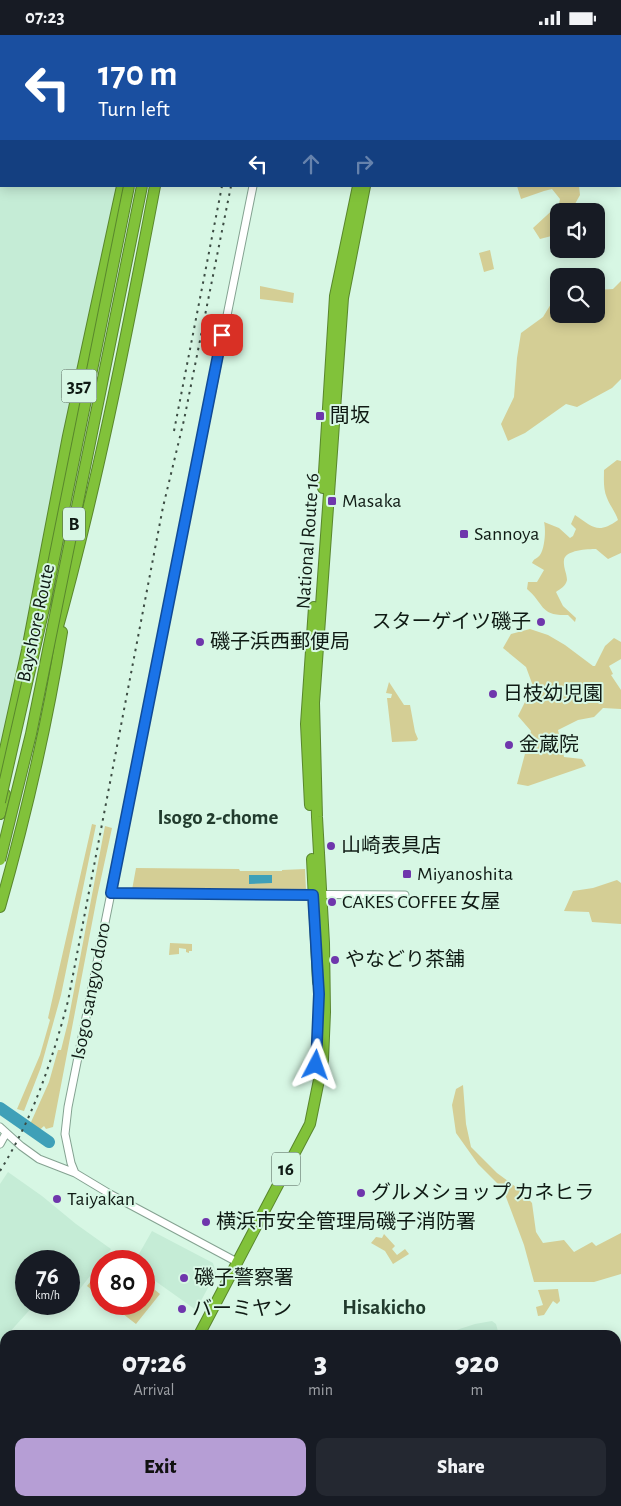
<!DOCTYPE html>
<meta charset="utf-8">
<style>
:root{--surface:#171b24;--page:#242831;--text:#f1f3f6;--muted:#9ea1a6;--accent:#b69ed5}
body{margin:0;font-family:"Alegreya Sans","Noto Sans JP",sans-serif;background:var(--page);color:var(--text);height:100vh;display:flex;flex-direction:column;font-size:19px;white-space:nowrap}
*{box-sizing:border-box;margin:0}
p{font-size:16px;color:var(--muted)}
.icon{flex:none;width:28px;height:28px;fill:none;stroke:currentColor;stroke-width:2;stroke-linecap:round;stroke-linejoin:round}
.map{position:relative;flex:1;overflow:hidden}
.side{position:absolute;left:0px;top:1295px;width:621px;height:176px;display:flex;flex-direction:column;background:var(--surface);border-radius:15px 15px 0 0;box-shadow:0 2px 12px #0003}
.side>*{flex:none}
.guide{position:absolute;left:0px;top:0px;width:621px;height:152px;box-shadow:0 2px 12px #0003;background:#1a4fa0;color:#fff;overflow:hidden}
.tools{position:absolute;left:550px;top:168px;display:grid;gap:10px}
.tools a{display:grid;place-items:center;width:55px;height:55px;border-radius:10px;background:var(--surface);box-shadow:0 2px 12px #0003;font-size:25px}
.speed{position:absolute;left:15px;top:1215px;display:flex;gap:10px;font-size:25px;font-weight:700;text-align:center}
.speed>*{display:grid;place-content:center;width:65px;height:65px;border-radius:50%;background:var(--surface);box-shadow:0 2px 12px #0003;line-height:1}
.speed small{font-size:12px;font-weight:400}
.speed .limit{border:8px solid #d22;background:#fff;color:#111}
.pin{position:absolute;display:grid;place-items:center;width:42px;height:42px;color:#fff;margin:-21px;border-radius:10px;box-shadow:0 2px 8px #0006}
.me{position:absolute;width:55px;margin:-28px;rotate:4deg;stroke-linejoin:round;filter:drop-shadow(0 0 4px #0008)}
.turn{display:flex;align-items:center;gap:18px;height:105px;padding:0 15px;font-size:22px}
.turn .icon{width:65px;height:65px;stroke-width:2.5}
.turn b{display:block;font-size:35px;line-height:42px}
.lanes{display:flex;align-items:center;height:48px;padding:0 15px;background:#0003;justify-content:center;gap:25px;direction:ltr}
.lanes .off{opacity:.35}
.eta{display:flex;justify-content:space-evenly;align-items:center;height:85px;text-align:center}
.eta b{font-size:30px;font-weight:800;line-height:35px}
.primary-button{display:flex;gap:10px;margin-top:auto;padding:10px 15px}
.primary-button a{flex:1;height:58px;border-radius:10px;background:var(--accent);color:#111;font-size:20px;font-weight:800;line-height:58px;text-align:center}
.primary-button a+a{background:var(--page);color:var(--text)}
.status{display:flex;justify-content:space-between;align-items:center;height:35px;padding:0 25px;background:var(--surface);direction:ltr}
.status svg{height:14px;fill:currentColor}
.map>svg:first-child{display:block}
.built{fill:#c5ecd6}
.green{fill:#d4ce95}
.water{fill:#3fa0b8}
.lines{fill:none;stroke-linecap:round;stroke-linejoin:round}
.river{stroke:#3fa0b8;stroke-width:12}
.minor-casing{stroke:#84a291;stroke-width:9}
.highway-casing{stroke:#59872d;stroke-width:12}
.minor{stroke:#fff;stroke-width:7}
.highway{stroke:#81c23a;stroke-width:10}
.rail{stroke:#3c4c43;stroke-width:2;stroke-dasharray:2.5 5;stroke-linecap:butt}
.highway-bridge-casing{stroke:#59872d;stroke-width:12;stroke-linecap:butt}
.highway-bridge{stroke:#81c23a;stroke-width:10}
.route-casing{stroke:#114b97;stroke-width:12}
.route{stroke:#1a73e8;stroke-width:9}
.poi-dot{fill:#6f36ac;stroke:#d7f7e4;stroke-width:2}
.labels{text-anchor:middle;dominant-baseline:central;stroke-width:4;stroke-linejoin:round;paint-order:stroke}
.shield{fill:#d7f7e4;stroke:#4b5c52;stroke-width:1}
.shield-label{font-size:19px;font-weight:bold;fill:#0f1a14}
.poi-label{font-size:20px;fill:#0f1a14;stroke:#d7f7e4;text-anchor:start}
.street-label{font-size:20px;fill:#0f1a14;stroke:#d7f7e4}
.neighbourhood-label{font-size:21px;font-weight:bold;fill:#213b2d;stroke:#d7f7e4}
</style>
<div class="status"><b>07:23</b><svg viewBox="0 0 49 12"><path d="M0 12V9h3v3zM5 12V6h3v6zM10 12V3h3v9zM15 12V0h3v12zM26 1h20v11H26zM47 4h2v5h-2z"/></svg></div>
<div class="map">
<svg width="621" height="1471" viewBox="0 0 621 1471">
<rect width="100%" height="100%" fill="#d7f7e4"/>
<path class="built" d="M0 0H146L1 1V151H117L0 718Z
M8 1137 42 1161 76 1189 111 1214 69 1268V1226H26V1269H35L7 1300H5L0 1308V1149Z
M152 1196 213 1228 216 1238 196 1275 144 1238V1226H135Z
M492 1286 496 1289 499 1300H441L475 1289Z"/>
<path class="green" d="M517 151H579L580 160 571 176H559V199L540 204 533 193 559 169 560 164 552 154 544 156 521 164Z
M490 215 494 234 484 237 479 218Z
M621 246V344L612 353 577 372 566 369 525 398 508 406 501 389 514 362 517 323 521 298 543 282 554 264 559 261V279H596V255L613 254Z
M260 251 294 258 293 268 260 264Z
M617 425 621 426V518L608 524 596 514C588 514 565 515 564 525 563 532 567 539 567 545 566 551 560 554 556 557L563 571 576 583 575 587 568 580C539 581 545 569 527 554L528 547H537L544 535 532 528C534 523 537 524 540 520 545 513 546 494 544 487L559 493 570 503 573 501 576 494 571 489 575 480C594 493 598 499 618 485 615 476 610 471 607 463 603 454 604 444 604 435Z
M530 594 548 600 565 610 593 631H595L605 611 614 603 621 607V624L609 631 613 639 611 640 621 655V674L603 673 594 682 578 685 558 695 564 722 582 724 586 731 528 751 517 749 531 696 518 681 533 651 526 632 503 613 511 599Z
M389 647 404 670H410L415 697 418 704 416 706 392 707 387 663H391L392 659 386 658Z
M92 789 96 790 61 960 41 1032 24 1076 17 1074 40 1020 50 985 48 983Z
M105 791 112 793 97 862 53 1092 46 1094 44 1091 33 1101 27 1096 49 1047 58 1015H61L68 987Z
M136 833 239 834 240 836H282V835L305 834 306 855H132Z
M617 845 621 848V889L592 887 589 877 564 876 573 856 593 853Z
M170 908 192 909V916H189V918L186 917V914L179 913V919L169 920Z
M463 1050 466 1089 471 1112 497 1138 520 1155 532 1168 536 1197 543 1208 564 1205 574 1217 592 1207 596 1211 621 1198V1239L594 1247H534L524 1210 503 1154 478 1129 456 1098 452 1070 456 1054Z
M384 1199 395 1211 392 1214 397 1220 405 1214 409 1219 393 1229 385 1216 371 1208 376 1202 382 1203Z
M101 1234V1262L87 1251Z
M144 1246 160 1259 136 1289 110 1269H144Z
M558 1254 560 1266 557 1269 553 1266 544 1280 538 1281 536 1272 543 1270 538 1255Z
M616 1453 621 1454V1471H599V1466H616Z"/>
<path class="water" d="M249 840H272V848L249 849Z"/>
<g class="lines">
<path class="river" d="M0 1073 49 1107"/>
<g class="minor-casing">
<path id="minor" d="M283 1V0
M111 858 405 860
M0 1092 21 1111 39 1124 75 1138
M0 1109 5 1100
M237 1227 110 1159 75 1138 71 1128 65 1099 68 1072 253 151
M0 1452 5 1456
M17 1466 21 1471"/>
</g>
<g class="highway-casing">
<path id="highway" d="M157 0 159 1
M173 1V0
M182 1 183 0
M388 1 389 0
M396 1V0
M323 453 335 261 358 151
M54 606C96 457 126 304 155 151
M0 737 27 615 68 401 122 151
M310 770 306 689 314 572
M0 779 5 759
M312 824 318 947
M0 872C26 781 47 690 62 597
M199 1300 310 1089 323 1025 325 977 324 908 317 782 314 668 343 263 365 151
M76 1471 80 1466"/>
</g>
<use href="#minor" class="minor"/>
<use href="#highway" class="highway"/>
<path class="rail" d="M250 1 251 0
M262 1V0
M174 396 222 151
M0 1136C33 1083 52 1026 68 966L163 472 184 385 231 151"/>
<g class="highway-bridge-casing">
<path id="highway-bridge" d="M0 767 45 569 129 151
M0 825 31 699 142 151"/>
</g>
<use href="#highway-bridge" class="highway-bridge"/>
</g>
<g class="lines">
<g class="route-casing">
<path id="route" d="M222 300 111 858 313 860 319 959 316 1030"/>
</g>
<use href="#route" class="route"/>
</g>
<g class="poi-dot">
<rect x="315" y="376" width="10" height="10" rx="2.5"/>
<rect x="327" y="461" width="10" height="10" rx="2.5"/>
<rect x="459" y="494" width="10" height="10" rx="2.5"/>
<circle cx="541" cy="587" r="5"/>
<circle cx="200" cy="607" r="5"/>
<circle cx="493" cy="659" r="5"/>
<circle cx="509" cy="710" r="5"/>
<circle cx="331" cy="811" r="5"/>
<rect x="402" y="834" width="10" height="10" rx="2.5"/>
<circle cx="332" cy="867" r="5"/>
<circle cx="335" cy="925" r="5"/>
<circle cx="361" cy="1158" r="5"/>
<circle cx="57" cy="1164" r="5"/>
<circle cx="206" cy="1187" r="5"/>
<circle cx="184" cy="1243" r="5"/>
<circle cx="182" cy="1274" r="5"/>
</g>
<g class="labels">
<g class="shield">
<rect x="61.5" y="334.5" width="35" height="33" rx="4"/>
<rect x="63" y="472.5" width="22" height="33" rx="4"/>
<rect x="272" y="1117.5" width="28" height="33" rx="4"/>
</g>
<g class="shield-label">
<text x="79" y="351">357</text>
<text x="74" y="489">B</text>
<text x="286" y="1134">16</text>
</g>
<g class="poi-label">
<text x="330" y="381">間坂</text>
<text x="342" y="466">Masaka</text>
<text x="474" y="499">Sannoya</text>
<text x="531" y="587" text-anchor="end">スターゲイツ磯子</text>
<text x="210" y="607">磯子浜西郵便局</text>
<text x="503" y="659">日枝幼児園</text>
<text x="519" y="710">金蔵院</text>
<text x="341" y="811">山崎表具店</text>
<text x="417" y="839">Miyanoshita</text>
<text x="342" y="867">CAKES COFFEE 女屋</text>
<text x="345" y="925">やなどり茶舗</text>
<text x="371" y="1158">グルメショップ カネヒラ</text>
<text x="67" y="1164">Taiyakan</text>
<text x="216" y="1187">横浜市安全管理局磯子消防署</text>
<text x="194" y="1243">磯子警察署</text>
<text x="192" y="1274">バーミヤン</text>
</g>
<g class="street-label">
<text transform="translate(308 506) rotate(-86)">National Route 16</text>
<text transform="translate(36 588) rotate(-78)">Bayshore Route</text>
<text transform="translate(91 956) rotate(-79)">Isogo sangyo doro</text>
</g>
<g class="neighbourhood-label">
<text x="218" y="782">Isogo 2-chome</text>
<text x="384" y="1272">Hisakicho</text>
</g>
</g>
</svg>
<div class="tools">
<a><svg class="icon" aria-label="sound" viewBox="0 0 24 24"><path d="M4 9h4l5-4v14l-5-4H4zM17 9q2 3 0 6"/></svg></a>
<a><svg class="icon" aria-label="search" viewBox="0 0 24 24"><circle cx="10" cy="10" r="6"/><path d="M15 15l6 6"/></svg></a>
</div>
<div class="speed"><div>76<small>km/h</small></div><div class="limit">80</div></div>
<div class="pin" style="left:222px;top:300px;background:#d93025"><svg class="icon" aria-label="arrive" viewBox="0 0 24 24"><path d="M6 21V4h12l-3 4 3 4H6"/></svg></div>
<svg class="me" style="left:316px;top:1030px" viewBox="-20 -20 40 40"><path d="M0-17L14 15 0 8-14 15z" fill="#1a73e8" stroke="#fff" stroke-width="4"/></svg>
<div class="guide">
<div class="turn"><svg class="icon" aria-label="left" viewBox="0 0 24 24"><path d="M17 20v-9H6M10 6l-5 5 5 5"/></svg><div><b>170 m</b>Turn left</div></div>
<div class="lanes"><svg class="icon" aria-label="left" viewBox="0 0 24 24"><path d="M17 20v-9H6M10 6l-5 5 5 5"/></svg><svg class="icon off" aria-label="ahead" viewBox="0 0 24 24"><path d="M12 20V5M6 11l6-6 6 6"/></svg><svg class="icon off" aria-label="right" viewBox="0 0 24 24"><path d="M7 20v-9h11M14 6l5 5-5 5"/></svg></div>
</div>
<section class="side">
<div class="eta">
<div><b>07:26</b><p>Arrival</p></div>
<div><b>3</b><p>min</p></div>
<div><b>920</b><p>m</p></div>
</div>
<div class="primary-button"><a>Exit</a><a>Share</a></div>
</section>
</div>
